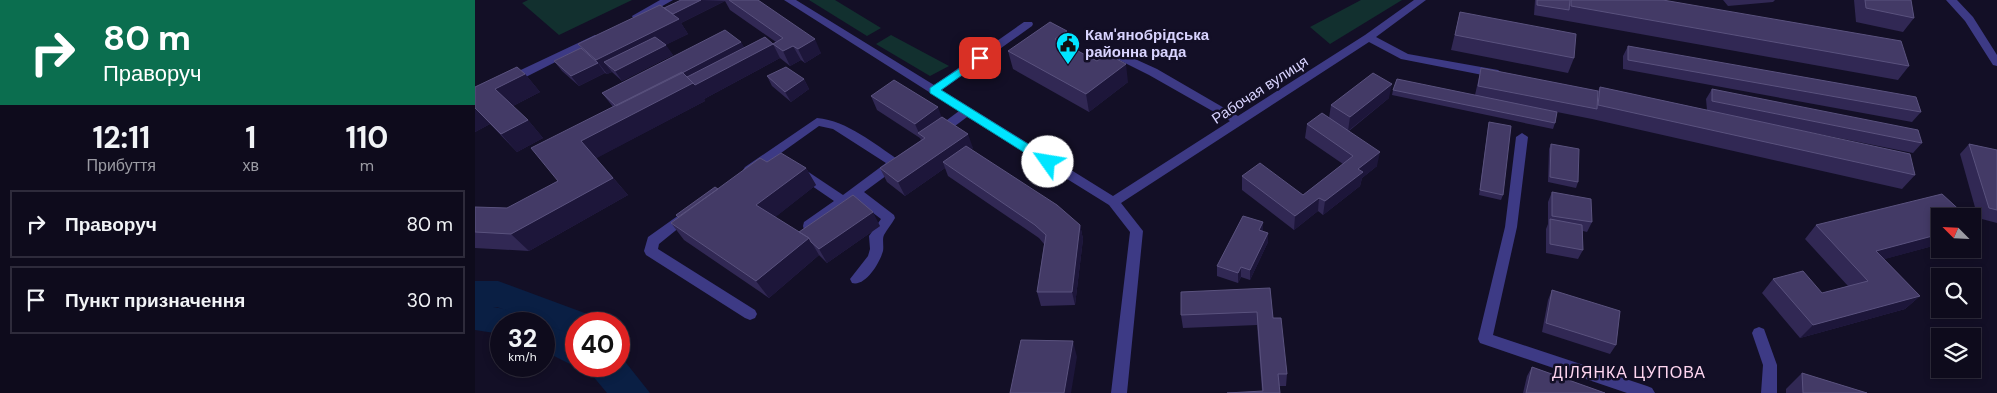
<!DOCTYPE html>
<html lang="uk">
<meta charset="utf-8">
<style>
:root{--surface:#0e0b1c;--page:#1c1929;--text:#f1f3f6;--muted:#9b9ba3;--line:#2e2b3b}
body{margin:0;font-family:"DM Sans",sans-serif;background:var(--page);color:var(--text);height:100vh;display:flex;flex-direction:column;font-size:19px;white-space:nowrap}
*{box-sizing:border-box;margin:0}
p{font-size:16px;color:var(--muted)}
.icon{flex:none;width:28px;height:28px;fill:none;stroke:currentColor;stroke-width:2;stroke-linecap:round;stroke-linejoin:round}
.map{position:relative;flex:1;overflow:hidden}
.panel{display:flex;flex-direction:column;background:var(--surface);width:475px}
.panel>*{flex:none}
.banner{background:#0b6e4f;color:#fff;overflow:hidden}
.needle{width:32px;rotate:294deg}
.fabs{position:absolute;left:1456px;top:208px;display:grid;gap:10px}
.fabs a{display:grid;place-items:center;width:50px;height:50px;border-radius:0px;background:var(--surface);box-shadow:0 2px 8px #0003,0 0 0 1px var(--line);font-size:25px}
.speed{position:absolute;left:15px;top:312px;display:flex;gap:10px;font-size:25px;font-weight:700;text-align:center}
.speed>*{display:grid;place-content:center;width:65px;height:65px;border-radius:50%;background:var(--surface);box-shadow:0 2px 8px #0003,0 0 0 1px var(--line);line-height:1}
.speed small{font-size:12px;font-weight:400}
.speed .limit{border:8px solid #d22;background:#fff;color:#111}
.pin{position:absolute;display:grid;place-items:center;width:42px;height:42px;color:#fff;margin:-21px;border-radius:10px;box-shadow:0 2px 8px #0006}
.me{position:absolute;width:55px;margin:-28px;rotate:302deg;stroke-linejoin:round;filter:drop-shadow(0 0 4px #0008)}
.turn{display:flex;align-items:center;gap:18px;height:105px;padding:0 20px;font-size:22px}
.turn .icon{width:65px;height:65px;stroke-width:2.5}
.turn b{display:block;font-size:35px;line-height:42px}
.eta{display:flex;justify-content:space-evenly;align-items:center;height:85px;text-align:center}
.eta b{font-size:30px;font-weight:700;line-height:35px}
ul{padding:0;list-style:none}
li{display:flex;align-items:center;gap:15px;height:68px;margin:0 10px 8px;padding:0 10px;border:2px solid var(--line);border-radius:0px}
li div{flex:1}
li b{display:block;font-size:19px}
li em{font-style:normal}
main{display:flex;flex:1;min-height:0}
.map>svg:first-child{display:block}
.green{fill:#12302f}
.water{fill:#0a1f44}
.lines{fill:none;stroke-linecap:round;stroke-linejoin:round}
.river{fill:#0a1f44;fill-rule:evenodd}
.minor{fill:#3d3a85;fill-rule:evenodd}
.wall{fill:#312854}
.shaded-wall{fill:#1d163a}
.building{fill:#433a66;stroke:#5a527e}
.route{fill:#00e5ff;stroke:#0095a6}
.labels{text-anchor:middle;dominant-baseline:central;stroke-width:5;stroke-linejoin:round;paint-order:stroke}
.poi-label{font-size:15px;font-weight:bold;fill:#d9d4ff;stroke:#130f26;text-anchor:start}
.street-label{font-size:15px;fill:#d9d4ff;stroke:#130f26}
.neighbourhood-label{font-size:16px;letter-spacing:1px;fill:#ffd6f0;stroke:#130f26}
</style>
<main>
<section class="panel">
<div class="banner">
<div class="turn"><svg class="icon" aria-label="right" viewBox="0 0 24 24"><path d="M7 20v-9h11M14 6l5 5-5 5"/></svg><div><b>80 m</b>Праворуч</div></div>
</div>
<div class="eta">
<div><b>12:11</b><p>Прибуття</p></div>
<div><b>1</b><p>хв</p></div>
<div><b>110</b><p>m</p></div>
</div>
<ul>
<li><svg class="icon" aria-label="right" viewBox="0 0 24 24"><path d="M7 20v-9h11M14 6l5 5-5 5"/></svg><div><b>Праворуч</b></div><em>80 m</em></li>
<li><svg class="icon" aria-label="arrive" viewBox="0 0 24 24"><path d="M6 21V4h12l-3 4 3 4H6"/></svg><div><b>Пункт призначення</b></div><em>30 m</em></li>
</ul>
</section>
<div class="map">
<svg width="1522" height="393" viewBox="0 0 1522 393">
<rect width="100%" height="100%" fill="#130f26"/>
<path class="green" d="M53 0H157L84 35 47 3Z
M334 0H360L406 28 392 36Z
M886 0H927L855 44 835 27Z
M416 35 474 66 455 76 401 44Z"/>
<path class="water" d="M0 304 61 314 82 328 101 336V366H144V354L175 393H132L117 375 69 351V324H26V334L0 330Z"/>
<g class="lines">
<path class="river" d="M0 281H23L34 285 115 315 119 324H101V336L22 307H0Z"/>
<path class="minor" d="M185 0H198L166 18H158L157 16Z
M309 0H321L459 85 549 22H557L558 24 557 26 467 90 638 196 755 121 674 75 630 53 629 51 630 49H638L682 69 763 116 890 35 939 0H951L901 37 933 54 1023 70 1028 74 1023 78 926 59 894 42 646 203 668 231 652 393H636L655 232 634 205 492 117 468 135H460L458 132 460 129 484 111Z
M1471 0H1482L1498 17 1522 55V66L1518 65 1490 21Z
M120 35 124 36 125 38 124 40 39 83H31L30 80 31 77Z
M342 118C373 121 399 144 424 160L426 163 423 167 389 192 419 215 420 218C417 224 412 229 409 235 407 239 409 246 408 251 405 262 391 287 377 283L375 279 393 256 395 249 394 236 406 219 380 199 339 230H329L328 226 329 222 359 201 321 175 319 172 325 168 329 169 368 195 411 163 358 129 344 126 278 173H270L268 170 270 167Z
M1047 133 1053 137 1042 227 1018 335 1172 386 1177 388 1180 393H1152L1005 343 1003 339 1030 227 1041 137Z
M211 210 216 212 217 215 216 218 184 244 183 249 280 310 282 314 280 318 275 320 270 318 171 255 169 251 173 237Z
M1284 327 1289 329 1302 365V393H1286L1288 365 1277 333 1279 329Z"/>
</g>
<path class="wall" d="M206 0H283L346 53 330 63 326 60 315 66 305 58 298 44 301 42 255 10 250 1 206 23 213 34 190 45 198 55 147 81 137 72 132 74 130 73 104 86 87 71 79 61 106 48 103 44 189 8Z
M1060 0H1188L1434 66 1423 80 1059 15Z
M1248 0H1300L1298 2 1253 6Z
M1379 0H1436L1439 18 1428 32 1381 22Z
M985 12 1099 58 1093 73 976 50Z
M592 31 595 47 653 82 614 112 538 69 533 51Z
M266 42 269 48 298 44 305 58 229 99 230 101 121 158 153 195 54 251 0 248V207L32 208 83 181 138 107 127 93Z
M1153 46 1446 112 1437 122 1148 69V56Z
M1006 68 1123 91 1125 87 1232 110 1231 99 1237 89 1447 143 1438 153 1324 130 1440 175 1427 189 1117 119 1062 108 1080 123 1078 129 917 95 918 90 1000 95Z
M50 74 65 92 38 106 53 120 68 138 42 152 15 124 0 132V87Z
M292 76 329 79 334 89 316 102 297 86Z
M396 96 467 117 498 148 496 149 605 225 608 239 600 305 566 306 562 292 569 244 564 238 473 176 470 168 430 196 412 182 405 168 446 140 445 138 402 110Z
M914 98 874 131 902 166 887 178 885 186 848 215 843 211 819 230 767 190V176L828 195 868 164 830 138 832 124 854 118 856 105Z
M1014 122 1028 195 1026 200 1004 195 1013 127Z
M1076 144 1103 182 1101 188 1073 182 1074 149Z
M1494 144 1522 150V223L1503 218 1485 154Z
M292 162 331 168 341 185 300 217 324 232 405 226 352 263 344 255 294 298 209 240 196 223 203 218 201 215 243 189Z
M1077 192 1117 222 1112 232 1108 231V250L1103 259 1071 253V229L1073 224V202Z
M1465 216V244L1409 259 1445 296 1430 309 1325 338 1287 293 1298 279 1347 293 1373 286 1330 239 1341 225Z
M788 222V231L793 242 775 280 766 277 763 283 742 276V266Z
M795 288 798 318 812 374 811 386H804L787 391 782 325 708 328 706 315Z
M1077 290 1141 345 1135 354 1067 332 1073 300Z
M1057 367 1130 393H1048L1052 376Z
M1327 373 1392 393H1311V389Z"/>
<path class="shaded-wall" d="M226 0 250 1 206 23 213 34 139 71 129 62 137 72 132 74 121 60 196 15Z
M592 31 595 49 580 39Z
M340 39 346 53 330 63 323 49Z
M266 42 274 56 298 44 305 58 229 99 230 101 120 159 106 141 142 107Z
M191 45 198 55 147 81 140 71Z
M318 46 326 60 315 66 308 51Z
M123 63 130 73 104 86 96 76Z
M651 64 653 82 614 112 611 94Z
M50 74 65 92 36 107 20 89Z
M329 79 334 89 316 102 310 92Z
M917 84 914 98 873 131 875 117Z
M463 107 468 121 444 133 440 124Z
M0 108 15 124 0 132Z
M53 120 68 138 42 152 26 134Z
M493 134 498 148 473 166 468 162 470 168 430 196 423 182Z
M905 152 902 166 887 178 885 186 848 215 850 201 883 169Z
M331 168 341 185 293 223 281 205Z
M138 178 153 195 54 251 36 234Z
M844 198 843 211 819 230 820 216Z
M398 212 405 226 352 263 344 249Z
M788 222V232L784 230Z
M605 225 608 239 600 305 597 292Z
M793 233V242L775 280V270Z
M1465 234V244L1388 265 1401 251Z
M334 238 344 255 294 298 281 281Z
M766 267V277L763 283V273Z
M1445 296 1430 309 1325 338 1338 325Z
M598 341 602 357 596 393H589Z"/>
<path class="building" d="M206 0H226L198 14 189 8Z
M254 0H283L340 39 323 49 318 46 308 51 298 44 308 38Z
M1062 0H1095L1094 10 1062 5Z
M1096 0H1188L1426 41 1434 66 1096 6Z
M1390 0H1436L1439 18 1391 8Z
M185 5 204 19 121 60 103 44Z
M985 12 1101 34 1099 58 980 35Z
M575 22 592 31 580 39 622 61 632 54 651 64 611 94 533 51Z
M250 30 266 42 207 73 141 106 127 93Z
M180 37 191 45 140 71 129 62Z
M290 37 298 44 220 85 212 77Z
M1153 46 1441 97 1446 112 1153 60Z
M106 48 123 63 96 76 79 61Z
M42 67 50 74 20 89 53 120 26 134 0 108V87Z
M311 67 329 79 310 92 292 76Z
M1006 68 1123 91 1122 109 1003 86Z
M207 72 218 83 106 141 138 178 36 234 0 232V207L32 208 83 181 56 148Z
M898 73 917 84 875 117 856 105Z
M922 79 1082 112 1080 123 918 90Z
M419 80 463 107 440 124 396 96Z
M1125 87 1435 154 1440 175 1123 105Z
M1237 89 1443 130 1447 143 1237 101Z
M847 113 905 152 883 169 888 172 850 201 844 198 820 216 767 176 785 163 828 195 878 156 832 124Z
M467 117 493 134 423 182 405 168 450 138 443 133Z
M1014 122 1036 126 1028 195 1005 190Z
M1076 144 1104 149 1103 182 1075 177Z
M1494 144 1522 150V210L1514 208Z
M491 146 582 205 605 225 597 292H562L571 235 560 225 468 162Z
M306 153 331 168 281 205 334 238 281 281 196 223 285 158 292 162Z
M240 187 243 189 203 217 201 215Z
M1077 192 1116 199 1117 222 1077 216Z
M1467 194 1491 216H1465V234L1401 251 1445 296 1338 325 1298 279 1328 271 1347 293 1393 281 1341 225Z
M378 195 398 212 344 249 336 242 334 238 324 232Z
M768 216 788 222 784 230 793 233 775 270 766 267 763 273 742 266Z
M1075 219 1107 225 1108 250 1075 244Z
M795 288 798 318H806L812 374H803L805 393H752L788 391 782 312 706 315V292Z
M1077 290 1145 311 1141 345 1071 323Z
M546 340 598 341 589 393H535Z
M1057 367 1130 393H1051Z
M1327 373 1392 393H1328Z"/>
<path class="route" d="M505 55 508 56V60L466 90 577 159 579 162 577 165H569L455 93V88Z"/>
<defs>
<g id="civic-pin" transform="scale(1.25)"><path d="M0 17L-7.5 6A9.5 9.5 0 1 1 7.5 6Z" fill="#00e5ff" stroke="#130f26"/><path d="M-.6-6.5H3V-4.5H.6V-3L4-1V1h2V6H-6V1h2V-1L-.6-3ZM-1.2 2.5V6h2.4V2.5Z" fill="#111"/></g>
</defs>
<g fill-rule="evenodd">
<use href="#civic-pin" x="593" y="44"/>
</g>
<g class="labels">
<g class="poi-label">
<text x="610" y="35">Кам'янобрідська<tspan x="610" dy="17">районна рада</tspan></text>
</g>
<g class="street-label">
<text transform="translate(785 90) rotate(-33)">Рабочая вулиця</text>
</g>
<g class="neighbourhood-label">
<text x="1154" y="372">ДІЛЯНКА ЦУПОВА</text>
</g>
</g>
</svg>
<div class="fabs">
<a><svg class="needle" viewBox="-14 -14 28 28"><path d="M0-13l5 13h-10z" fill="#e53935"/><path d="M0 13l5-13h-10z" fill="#9b9ba3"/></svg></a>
<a><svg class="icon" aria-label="search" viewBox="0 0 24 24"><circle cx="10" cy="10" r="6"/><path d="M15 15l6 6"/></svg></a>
<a><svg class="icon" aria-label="layers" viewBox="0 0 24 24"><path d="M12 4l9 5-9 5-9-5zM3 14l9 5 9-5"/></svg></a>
</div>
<div class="speed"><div>32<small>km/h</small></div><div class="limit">40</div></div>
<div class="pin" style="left:505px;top:58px;background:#d93025"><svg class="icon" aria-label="arrive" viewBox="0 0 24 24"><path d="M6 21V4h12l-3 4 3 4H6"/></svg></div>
<svg class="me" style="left:573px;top:162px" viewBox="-20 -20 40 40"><circle r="19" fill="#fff"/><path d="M0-13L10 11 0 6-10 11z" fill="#00e5ff"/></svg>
</div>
</main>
